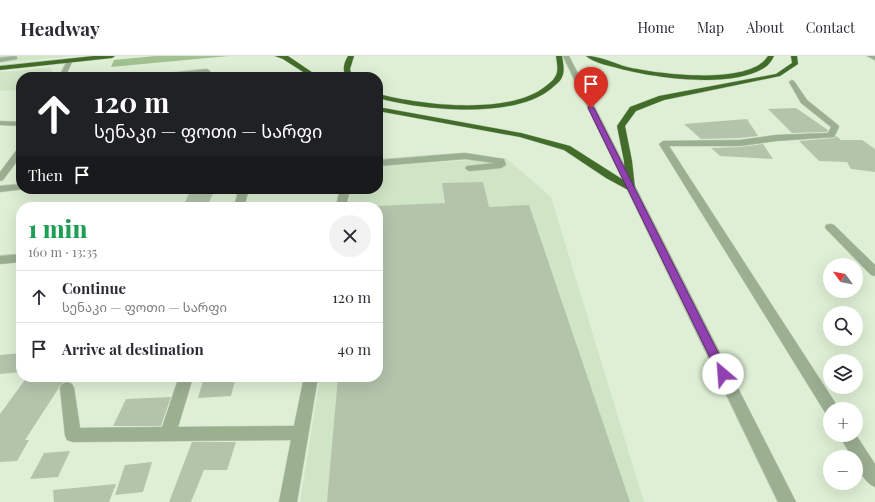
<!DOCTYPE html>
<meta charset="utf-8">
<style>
:root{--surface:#fff;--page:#f2f2f3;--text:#2b2b33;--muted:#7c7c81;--line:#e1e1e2}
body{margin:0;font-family:"Playfair Display","Noto Sans Georgian",serif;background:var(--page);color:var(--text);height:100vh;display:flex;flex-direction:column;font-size:15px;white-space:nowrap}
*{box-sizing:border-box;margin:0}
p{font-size:13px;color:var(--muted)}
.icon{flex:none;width:22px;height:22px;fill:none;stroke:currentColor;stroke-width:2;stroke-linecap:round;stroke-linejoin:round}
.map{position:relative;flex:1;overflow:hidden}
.side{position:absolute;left:16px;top:146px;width:367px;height:180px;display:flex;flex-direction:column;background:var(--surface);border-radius:16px;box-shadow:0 4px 16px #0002}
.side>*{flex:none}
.guide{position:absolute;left:16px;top:16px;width:367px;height:122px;border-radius:16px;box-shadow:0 4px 16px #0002;background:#202124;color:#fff;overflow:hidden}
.needle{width:26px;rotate:303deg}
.fabs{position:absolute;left:823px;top:202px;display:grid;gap:8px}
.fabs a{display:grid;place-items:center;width:40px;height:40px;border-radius:50%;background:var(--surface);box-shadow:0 4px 16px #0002;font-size:20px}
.pin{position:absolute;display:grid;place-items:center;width:34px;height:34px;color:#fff;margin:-41px -17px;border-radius:50% 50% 50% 0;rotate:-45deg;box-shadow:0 0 4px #0007}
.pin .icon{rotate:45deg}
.me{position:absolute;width:44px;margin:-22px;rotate:333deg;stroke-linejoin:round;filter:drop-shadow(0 0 3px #0008)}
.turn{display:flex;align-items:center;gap:14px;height:84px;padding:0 12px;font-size:18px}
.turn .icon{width:52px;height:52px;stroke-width:2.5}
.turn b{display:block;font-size:28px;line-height:34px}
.then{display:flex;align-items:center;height:38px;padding:0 12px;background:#0003;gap:8px;font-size:15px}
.round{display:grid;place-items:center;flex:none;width:42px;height:42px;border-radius:21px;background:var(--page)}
.overview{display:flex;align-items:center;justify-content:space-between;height:68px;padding:0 12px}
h1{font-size:24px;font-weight:800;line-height:30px;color:#1e9e55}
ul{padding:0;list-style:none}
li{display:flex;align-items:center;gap:12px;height:52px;padding:0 12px;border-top:1px solid var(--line)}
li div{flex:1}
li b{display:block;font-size:15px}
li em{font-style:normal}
header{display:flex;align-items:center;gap:24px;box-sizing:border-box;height:56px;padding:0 20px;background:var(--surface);border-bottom:1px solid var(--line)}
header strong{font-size:19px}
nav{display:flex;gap:22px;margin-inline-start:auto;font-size:14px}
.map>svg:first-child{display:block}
.built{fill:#cfe5c5}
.green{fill:#a1c191}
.building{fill:#b3c4ab}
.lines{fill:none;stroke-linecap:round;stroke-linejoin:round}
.minor-casing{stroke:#bccab4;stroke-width:1}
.highway-casing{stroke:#bccab4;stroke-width:1}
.minor{fill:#9baf91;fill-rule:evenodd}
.highway{fill:#426c29;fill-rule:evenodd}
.route{fill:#9040af;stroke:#5e2a72}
</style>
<header>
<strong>Headway</strong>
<nav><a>Home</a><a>Map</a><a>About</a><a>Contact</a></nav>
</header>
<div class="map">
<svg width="875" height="446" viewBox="0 0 875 446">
<rect width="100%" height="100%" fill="#deefd5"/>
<path class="built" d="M0 0H74L0 7Z
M50 12 54 16 55 21H21V34L0 35V16Z
M506 102 551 141 644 446H300L320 321H378V151H348L351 133H378V110Z"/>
<path class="green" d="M155 0H229L111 11 114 4Z"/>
<path class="building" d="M796 52 828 74 827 76 792 77 768 53Z
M747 63 758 80 740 82 701 83 684 68Z
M836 80 841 84H862L875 93V116L851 113 847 106 819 105 799 85 834 82Z
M763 88 773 103 720 100 711 92 740 91Z
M483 126 489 151 529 149 630 446H327L338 321H378V150L445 147 442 127Z
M191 133H215L207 151H183Z
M21 297V316L0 318V299Z
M27 321H66L25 384H29L17 405 0 406V358Z
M204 321H236L231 340 198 342Z
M171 341 161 370H113L126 343Z
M192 386H236L227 414H204L191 446H169Z
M70 395 58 421 30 423 44 397Z
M152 406 143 436 115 439 125 409Z
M116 428 109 446H54L53 434Z"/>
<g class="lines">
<g class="minor-casing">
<path id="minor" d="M15 0 17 1V3L0 6V2Z
M563 0H569L796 446H778Z
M867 0H875V4Z
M68 3 73 4 65 21H59Z
M207 13 210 15V21H204V17L170 21H148L151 19Z
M792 24 794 25 807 44 838 69 839 71 834 81 776 85 740 90H669L836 348 839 353H830V359L826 358 659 88 663 85 740 84 776 79 828 77 831 71 801 47 789 26Z
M0 65 21 66V70L0 69Z
M21 91V100L3 124 0 125V116L18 92Z
M465 97 504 103 506 109 501 112 470 115 467 114 465 112 467 110 495 107 465 103 378 110V104Z
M21 128V133H24L0 136V130Z
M239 133H249L244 151H234Z
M340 133H350L346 151H336Z
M830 168 834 169 875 209V220L871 219 826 173 825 171 826 169Z
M21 198V206L0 208V200Z
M179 321H193L178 371 294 370 304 321H318L297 446H279L291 384 73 386 67 384 65 379 60 332 62 328 67 326 72 328 74 332 80 372 162 371Z
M839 379H856L875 408V431C865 427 856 412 856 401H852Z"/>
</g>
<g class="highway-casing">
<path id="highway" d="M94 0H115L112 2 0 14V10Z
M275 0H288L319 21H311L283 3Z
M348 0H354L350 13 352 21H346C342 13 344 7 348 0Z
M556 0H562C563 7 565 15 562 21 560 26 555 29 552 32 515 64 421 54 378 42V38C421 49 510 60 546 30 549 27 553 25 555 21 559 15 557 7 556 0Z
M586 0C600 0 613 7 627 11 657 18 750 30 768 0H774C772 4 769 9 764 12 730 33 652 22 614 11 605 9 593 6 586 0Z
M791 0H797L798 8 780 20 664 44 636 55 625 70 632 105 635 132 630 135 606 122 564 94 520 81 378 55V51L521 77 570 90 625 125 624 105 617 70 630 51 659 40 776 18 792 7Z"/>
</g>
<use href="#minor" class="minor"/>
<use href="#highway" class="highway"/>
</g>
<path class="route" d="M589 50 594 52 729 318 727 321 723 322 719 321 718 318 588 52Z"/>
</svg>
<div class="fabs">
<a><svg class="needle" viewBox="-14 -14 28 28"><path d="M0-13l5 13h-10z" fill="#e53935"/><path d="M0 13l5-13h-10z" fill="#7c7c81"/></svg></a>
<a><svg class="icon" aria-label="search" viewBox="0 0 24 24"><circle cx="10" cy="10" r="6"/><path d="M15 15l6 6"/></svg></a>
<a><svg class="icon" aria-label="layers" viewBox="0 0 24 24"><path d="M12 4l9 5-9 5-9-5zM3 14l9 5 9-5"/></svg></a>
<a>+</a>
<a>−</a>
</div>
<div class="pin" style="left:591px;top:52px;background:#d93025"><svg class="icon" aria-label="arrive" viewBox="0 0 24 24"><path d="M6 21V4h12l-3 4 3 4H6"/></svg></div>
<svg class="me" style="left:723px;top:318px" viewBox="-20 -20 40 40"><circle r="19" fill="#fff"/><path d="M0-13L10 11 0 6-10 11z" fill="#9040af"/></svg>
<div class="guide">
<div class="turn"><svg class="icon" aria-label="ahead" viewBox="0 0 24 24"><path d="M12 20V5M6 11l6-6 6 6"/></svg><div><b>120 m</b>სენაკი — ფოთი — სარფი</div></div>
<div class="then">Then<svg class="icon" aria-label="arrive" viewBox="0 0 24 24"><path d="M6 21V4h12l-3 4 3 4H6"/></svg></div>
</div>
<section class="side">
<div class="overview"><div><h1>1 min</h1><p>160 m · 13:35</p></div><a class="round"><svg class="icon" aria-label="close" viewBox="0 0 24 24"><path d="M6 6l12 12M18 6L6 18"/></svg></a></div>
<ul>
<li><svg class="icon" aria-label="ahead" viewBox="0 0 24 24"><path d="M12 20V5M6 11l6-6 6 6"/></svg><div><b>Continue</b><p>სენაკი — ფოთი — სარფი</p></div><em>120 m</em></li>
<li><svg class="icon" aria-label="arrive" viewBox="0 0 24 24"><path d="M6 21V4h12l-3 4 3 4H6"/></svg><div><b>Arrive at destination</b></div><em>40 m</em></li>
</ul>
</section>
</div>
